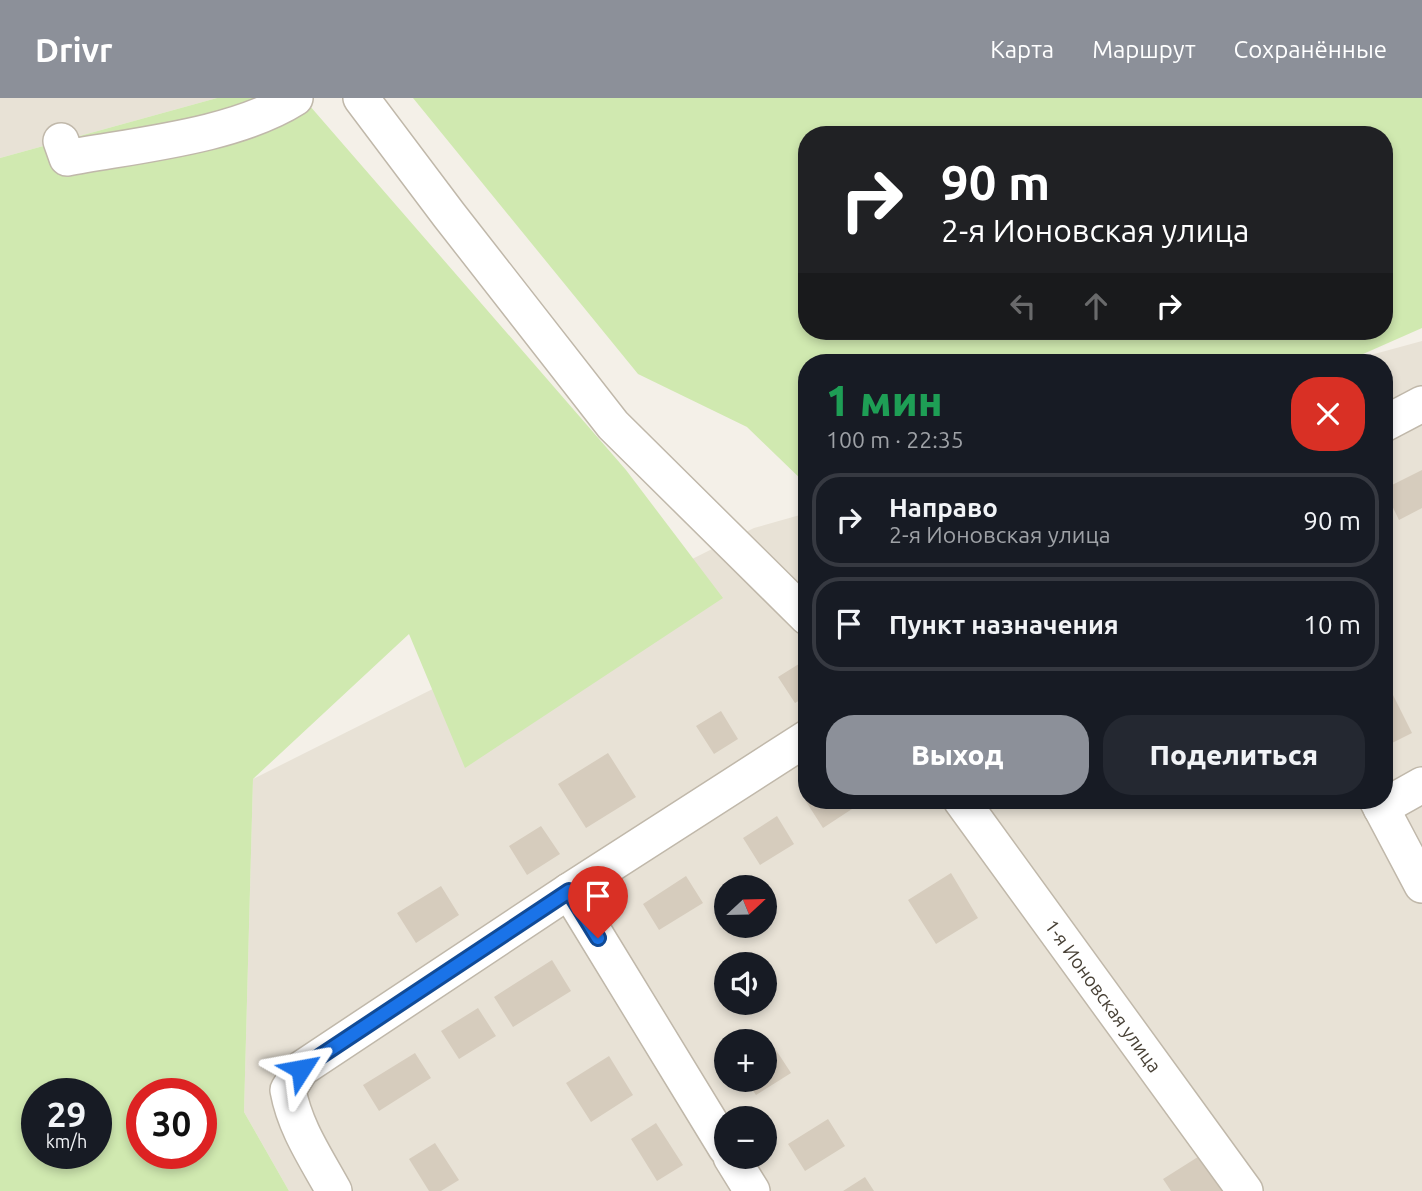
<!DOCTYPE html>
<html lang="ru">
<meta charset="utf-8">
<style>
:root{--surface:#171b24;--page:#242831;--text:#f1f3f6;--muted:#9ea1a6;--line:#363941;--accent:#8c9099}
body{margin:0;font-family:Ubuntu,sans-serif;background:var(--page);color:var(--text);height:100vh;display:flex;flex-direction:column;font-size:26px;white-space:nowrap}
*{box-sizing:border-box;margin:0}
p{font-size:23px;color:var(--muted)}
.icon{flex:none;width:38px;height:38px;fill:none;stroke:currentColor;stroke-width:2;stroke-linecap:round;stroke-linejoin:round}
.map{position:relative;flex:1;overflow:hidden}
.drawer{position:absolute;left:798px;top:256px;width:595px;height:455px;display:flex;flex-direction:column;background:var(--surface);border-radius:28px;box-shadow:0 4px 10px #0003}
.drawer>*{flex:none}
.hud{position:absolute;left:798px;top:28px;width:595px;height:214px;border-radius:28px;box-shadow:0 4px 10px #0003;background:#202124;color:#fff;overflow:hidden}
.needle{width:46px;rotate:68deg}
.tools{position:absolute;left:714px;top:777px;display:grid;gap:14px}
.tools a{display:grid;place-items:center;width:63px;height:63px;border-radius:50%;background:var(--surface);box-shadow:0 4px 10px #0003;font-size:35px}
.speed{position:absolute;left:21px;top:980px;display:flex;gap:14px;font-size:35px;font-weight:700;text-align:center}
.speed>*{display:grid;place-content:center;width:91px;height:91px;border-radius:50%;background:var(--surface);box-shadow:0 4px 10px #0003;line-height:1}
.speed small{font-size:18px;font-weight:400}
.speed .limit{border:10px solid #d22;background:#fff;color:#111}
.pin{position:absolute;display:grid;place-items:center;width:60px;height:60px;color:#fff;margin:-72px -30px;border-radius:50% 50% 50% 0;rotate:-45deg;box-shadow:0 0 7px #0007}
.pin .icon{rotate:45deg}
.me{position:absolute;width:77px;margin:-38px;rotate:56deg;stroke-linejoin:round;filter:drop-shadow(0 0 5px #0008)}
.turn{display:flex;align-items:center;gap:24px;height:147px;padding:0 28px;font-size:32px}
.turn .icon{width:91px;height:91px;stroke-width:2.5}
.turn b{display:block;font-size:49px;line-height:60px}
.lanes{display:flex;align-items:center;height:66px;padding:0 28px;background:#0003;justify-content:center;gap:35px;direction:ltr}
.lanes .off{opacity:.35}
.round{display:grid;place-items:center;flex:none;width:74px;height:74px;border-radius:28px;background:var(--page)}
.overview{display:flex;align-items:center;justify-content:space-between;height:119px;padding:0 28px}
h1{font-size:42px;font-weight:800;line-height:52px;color:#1e9e55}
.button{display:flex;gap:14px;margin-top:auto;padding:14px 28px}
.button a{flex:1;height:80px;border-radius:28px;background:var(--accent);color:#fff;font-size:28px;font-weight:800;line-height:80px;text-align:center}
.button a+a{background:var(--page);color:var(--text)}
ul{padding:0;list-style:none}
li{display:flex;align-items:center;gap:21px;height:94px;margin:0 14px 10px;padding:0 14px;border:4px solid var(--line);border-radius:28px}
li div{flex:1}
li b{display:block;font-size:26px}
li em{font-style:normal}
header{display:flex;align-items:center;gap:42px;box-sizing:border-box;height:98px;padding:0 35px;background:var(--accent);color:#fff}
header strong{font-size:33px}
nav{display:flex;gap:38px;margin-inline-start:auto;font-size:24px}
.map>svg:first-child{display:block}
.residential{fill:#e8e2d6;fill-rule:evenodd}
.green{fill:#d0e9b0;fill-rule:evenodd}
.building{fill:#d6ccbd}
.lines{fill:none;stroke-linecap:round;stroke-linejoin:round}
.minor-casing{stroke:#c0b8aa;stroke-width:38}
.minor{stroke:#fff;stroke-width:35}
.route-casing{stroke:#114b97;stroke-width:18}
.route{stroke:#1a73e8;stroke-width:12}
.labels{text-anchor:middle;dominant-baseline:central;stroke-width:5;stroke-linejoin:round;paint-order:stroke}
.street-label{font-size:19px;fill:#484136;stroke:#fff}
</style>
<header>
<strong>Drivr</strong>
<nav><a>Карта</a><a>Маршрут</a><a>Сохранённые</a></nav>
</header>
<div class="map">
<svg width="1422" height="1093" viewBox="0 0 1422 1093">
<rect width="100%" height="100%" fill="#f4f0e8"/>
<path class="residential" d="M0 0H217L0 60Z
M1422 243V1093H289L244 1014 253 681 754 430 807 415V702H1384V264H1345ZM726 789H765V828H726ZM726 866H765V905H726ZM726 943H765V982H726ZM726 1020H765V1059H726Z"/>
<path class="green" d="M217 0H303L626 372 723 500 465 670 409 536 253 681 244 1014 289 1093H0V60ZM37 996H96V1055H37ZM142 996H201V1055H142Z
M413 0H1422V230L1345 264H807V387L747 329 638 276ZM807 37H1384V233H807Z"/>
<path class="building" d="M1422 372V410L1399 422 1384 391Z
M802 564 807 572V598L795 605 778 579Z
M1384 579 1412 635 1384 649Z
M721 613 738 641 714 656 696 628Z
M608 655 636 699 586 730 558 686Z
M805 702H845L852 711 823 730Z
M871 702H887L875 709Z
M777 718 794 746 760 767 743 740Z
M541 728 560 756 527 777 509 748Z
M951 775 978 820 936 846 908 802Z
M686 778 703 805 659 832 643 806Z
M441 788 459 817 416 845 397 815Z
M552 862 571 893 513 929 494 899Z
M478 910 496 938 459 961 441 933Z
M774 949 791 975 756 997 746 982H765V954Z
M415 955 431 980 379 1013 363 987Z
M609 958 633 997 591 1024 566 985Z
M828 1021 845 1048 805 1073 788 1046Z
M656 1025 683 1067 657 1083 631 1041Z
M435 1045 459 1082 441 1093H429L409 1061Z
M1201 1057 1224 1093H1171L1163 1081Z
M865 1079 874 1093H843Z"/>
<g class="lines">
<g class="minor-casing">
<g id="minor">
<path d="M361 0 449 117 613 327 807 519"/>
<path d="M61 43 67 60C137 47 235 38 295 0"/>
<path d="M1384 326 1422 306"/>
<path id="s1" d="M961 702 1245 1093"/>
<path d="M1377 702 1422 787"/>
<path d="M1381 710 1422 687"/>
<path d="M569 793 726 1050"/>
<path d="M731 1059 752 1093"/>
<path d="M334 1093C316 1060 295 1030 288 992L301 971 569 793 807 640"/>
</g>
</g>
<use href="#minor" class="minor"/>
</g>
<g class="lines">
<g class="route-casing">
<path id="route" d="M301 971 569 793 598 840"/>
</g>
<use href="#route" class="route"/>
</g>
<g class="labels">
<g class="street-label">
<text stroke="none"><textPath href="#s1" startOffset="242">1-я Ионовская улица</textPath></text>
</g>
</g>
</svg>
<div class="tools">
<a><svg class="needle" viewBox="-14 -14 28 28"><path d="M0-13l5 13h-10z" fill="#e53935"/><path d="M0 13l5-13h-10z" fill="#9ea1a6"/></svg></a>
<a><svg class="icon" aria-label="sound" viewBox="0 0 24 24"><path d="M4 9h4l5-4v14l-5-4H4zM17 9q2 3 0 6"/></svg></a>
<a>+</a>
<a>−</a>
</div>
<div class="speed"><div>29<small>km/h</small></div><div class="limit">30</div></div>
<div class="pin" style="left:598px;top:840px;background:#d93025"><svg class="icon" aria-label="arrive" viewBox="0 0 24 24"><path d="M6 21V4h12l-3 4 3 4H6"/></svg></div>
<svg class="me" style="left:301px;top:971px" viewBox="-20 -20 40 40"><path d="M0-17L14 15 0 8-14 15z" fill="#1a73e8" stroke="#fff" stroke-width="4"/></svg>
<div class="hud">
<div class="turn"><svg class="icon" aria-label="right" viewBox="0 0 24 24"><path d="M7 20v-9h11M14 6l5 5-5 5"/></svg><div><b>90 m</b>2-я Ионовская улица</div></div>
<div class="lanes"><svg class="icon off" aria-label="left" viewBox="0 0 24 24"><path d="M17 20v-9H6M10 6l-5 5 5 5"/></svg><svg class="icon off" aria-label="ahead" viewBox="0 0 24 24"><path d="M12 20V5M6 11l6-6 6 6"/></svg><svg class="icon" aria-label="right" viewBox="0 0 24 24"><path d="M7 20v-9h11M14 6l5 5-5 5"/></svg></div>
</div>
<section class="drawer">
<div class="overview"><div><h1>1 мин</h1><p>100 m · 22:35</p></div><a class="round" style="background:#d93025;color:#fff"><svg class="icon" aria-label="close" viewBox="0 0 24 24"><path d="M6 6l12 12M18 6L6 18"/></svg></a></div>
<ul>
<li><svg class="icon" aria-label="right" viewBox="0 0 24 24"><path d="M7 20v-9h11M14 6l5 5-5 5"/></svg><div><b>Направо</b><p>2-я Ионовская улица</p></div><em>90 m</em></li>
<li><svg class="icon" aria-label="arrive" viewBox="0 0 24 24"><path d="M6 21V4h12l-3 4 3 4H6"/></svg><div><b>Пункт назначения</b></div><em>10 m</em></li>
</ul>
<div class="button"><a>Выход</a><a>Поделиться</a></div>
</section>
</div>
